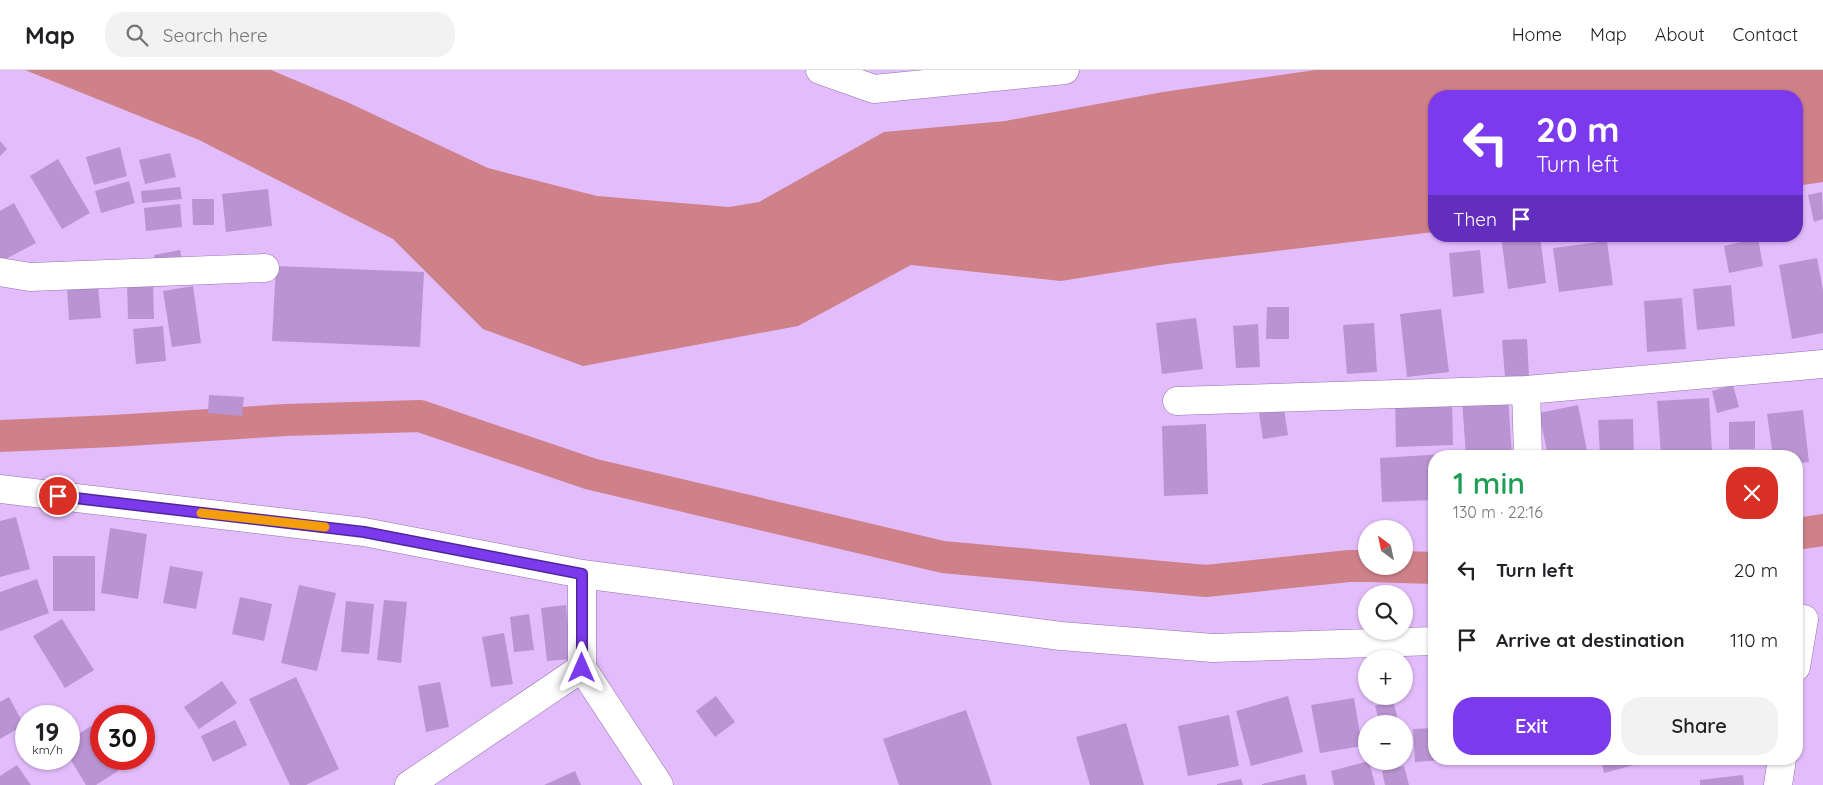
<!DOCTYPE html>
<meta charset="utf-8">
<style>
:root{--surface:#fff;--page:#f2f2f2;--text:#202124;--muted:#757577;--line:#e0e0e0;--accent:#7c3aed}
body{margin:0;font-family:Quicksand,sans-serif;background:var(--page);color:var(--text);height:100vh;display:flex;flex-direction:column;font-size:19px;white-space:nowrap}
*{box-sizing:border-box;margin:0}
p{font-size:16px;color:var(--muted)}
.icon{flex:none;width:28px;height:28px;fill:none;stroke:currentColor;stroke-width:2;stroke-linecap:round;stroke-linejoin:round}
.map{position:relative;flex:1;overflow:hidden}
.side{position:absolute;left:1428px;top:380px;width:375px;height:315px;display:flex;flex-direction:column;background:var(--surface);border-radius:20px;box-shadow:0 1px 4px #0004}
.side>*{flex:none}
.banner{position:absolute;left:1428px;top:20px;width:375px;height:152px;border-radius:20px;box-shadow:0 1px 4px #0004;background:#7c3aed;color:#fff;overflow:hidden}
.needle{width:32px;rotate:327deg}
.buttons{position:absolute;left:1358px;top:450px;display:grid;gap:10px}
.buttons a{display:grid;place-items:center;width:55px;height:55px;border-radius:50%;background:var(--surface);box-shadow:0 1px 4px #0004;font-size:25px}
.speed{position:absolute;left:15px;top:635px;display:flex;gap:10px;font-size:25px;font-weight:700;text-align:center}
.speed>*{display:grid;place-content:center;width:65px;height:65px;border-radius:50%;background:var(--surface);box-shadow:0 1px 4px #0004;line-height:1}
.speed small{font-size:12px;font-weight:400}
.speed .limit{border:8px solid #d22;background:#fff;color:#111}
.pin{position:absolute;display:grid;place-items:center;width:42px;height:42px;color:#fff;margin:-21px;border:2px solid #fff;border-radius:50%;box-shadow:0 1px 5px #0007}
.me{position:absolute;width:55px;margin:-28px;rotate:0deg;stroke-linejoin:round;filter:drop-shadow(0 0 4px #0008)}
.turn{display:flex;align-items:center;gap:18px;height:105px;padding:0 25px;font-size:22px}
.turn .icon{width:65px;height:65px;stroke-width:2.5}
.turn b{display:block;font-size:35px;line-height:42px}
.then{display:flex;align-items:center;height:48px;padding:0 25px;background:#0003;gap:10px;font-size:19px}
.round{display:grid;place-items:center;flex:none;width:52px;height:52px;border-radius:20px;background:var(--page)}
.head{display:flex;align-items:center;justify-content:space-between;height:85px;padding:0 25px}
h1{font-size:30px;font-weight:600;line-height:38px;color:#1e9e55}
.cta{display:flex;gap:10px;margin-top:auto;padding:10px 25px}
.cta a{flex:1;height:58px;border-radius:20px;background:var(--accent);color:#fff;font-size:20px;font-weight:600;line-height:58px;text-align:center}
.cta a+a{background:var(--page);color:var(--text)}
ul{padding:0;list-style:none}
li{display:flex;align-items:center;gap:15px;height:70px;padding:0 25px}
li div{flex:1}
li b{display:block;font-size:19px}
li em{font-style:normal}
header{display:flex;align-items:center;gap:30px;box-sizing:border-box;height:70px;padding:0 25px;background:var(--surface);border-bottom:1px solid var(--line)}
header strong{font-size:24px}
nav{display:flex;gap:28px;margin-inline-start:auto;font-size:18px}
.search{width:350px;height:45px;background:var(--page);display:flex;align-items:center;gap:12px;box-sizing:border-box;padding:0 18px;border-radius:20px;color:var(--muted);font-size:19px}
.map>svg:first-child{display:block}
.water{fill:#cf818a}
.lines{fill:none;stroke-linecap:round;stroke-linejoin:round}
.canal{stroke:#cf818a;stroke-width:32}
.building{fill:#ba94d2}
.minor-casing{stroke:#9570ab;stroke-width:29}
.minor{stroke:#fff;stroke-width:28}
.route-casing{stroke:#51269a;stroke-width:12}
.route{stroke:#7c3aed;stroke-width:9}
.slow{stroke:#f59e0b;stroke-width:9}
</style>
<header>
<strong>Map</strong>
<div class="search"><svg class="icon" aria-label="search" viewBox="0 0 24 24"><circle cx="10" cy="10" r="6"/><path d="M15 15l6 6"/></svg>Search here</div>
<nav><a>Home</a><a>Map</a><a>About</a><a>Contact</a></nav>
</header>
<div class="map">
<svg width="1823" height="715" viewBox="0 0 1823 715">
<rect width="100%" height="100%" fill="#e3bcfb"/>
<path class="water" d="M25 0H271L347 32 488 98 597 126 729 137 759 132 884 62 1005 51 1163 22 1315 0H1823V112L1796 116V26H1434V162L1167 194 1061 211 911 195 798 256 583 296 483 259 393 169 199 70Z"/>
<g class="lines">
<path class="canal" d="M0 366 113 361 286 350 420 346 591 404 943 487 1206 511 1349 496H1366
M1796 464 1823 460
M1369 496 1434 498"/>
</g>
<path class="building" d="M0 71 7 79 0 86Z
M120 77 127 106 94 115 86 87Z
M170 83 176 107 145 114 139 90Z
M58 89 90 143 62 159 30 106Z
M129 111 135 133 101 143 95 121Z
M180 117 182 129 142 133 141 121Z
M268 119 272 156 226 162 222 124Z
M1822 122 1823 149 1814 152 1808 125Z
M192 129H214V155H193Z
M14 133 36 173 0 192V141Z
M180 134 182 157 146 161 144 138Z
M1501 166H1540L1546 213 1508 219Z
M1758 168 1763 196 1729 203 1724 176Z
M1607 171 1613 215 1559 222 1553 178Z
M180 180 183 195 157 200 154 185Z
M1480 180 1484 223 1453 227 1449 183Z
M1817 188 1823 220V263L1792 269 1779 195Z
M276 196 424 202 420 277 272 271Z
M153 211 154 249H128L127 212Z
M1731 215 1735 256 1697 260 1693 219Z
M98 216 101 248 69 250 67 218Z
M193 216 201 273 172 277 163 221Z
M1682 228 1686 279 1647 282 1644 231Z
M1267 237H1289V269H1266Z
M1441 239 1449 302 1407 307 1400 244Z
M1196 248 1203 299 1162 304 1156 253Z
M1374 253 1377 302 1347 304 1343 255Z
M1258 254 1260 297 1236 298 1233 256Z
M163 256 166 291 136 294 133 259Z
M1527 269 1529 306 1505 307 1502 270Z
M1733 315 1739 337 1717 343 1712 321Z
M209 325 244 327 242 346 208 343Z
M1452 327 1453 375 1396 377 1395 328Z
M1508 327 1512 386H1466L1462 330Z
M1709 328 1712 382 1661 385 1657 331Z
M1578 335 1588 386H1548L1539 343Z
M1284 339 1288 365 1263 369 1259 343Z
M1803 340 1809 392 1796 394V386H1773L1767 344Z
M1633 349 1634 386H1600L1598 350Z
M1755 351V379H1729V352Z
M1206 354 1208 424 1164 426 1162 356Z
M1445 384V386H1434V430L1382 432 1380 388Z
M16 447 30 499 0 507V451Z
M110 458 147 464 138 529 101 523Z
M53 486H95V541H53Z
M170 496 203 502 196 539 163 533Z
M37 509 49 543 0 561V522Z
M299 515 336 523 317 601 281 593Z
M240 527 272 534 264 571 232 564Z
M384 530 407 532 401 593 377 590Z
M346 531 374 534 369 584 341 582Z
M566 535 571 589 547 591 541 538Z
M529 544 534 580 514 582 510 547Z
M62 549 94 600 65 618 33 566Z
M504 563 513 614 491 617 482 567Z
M296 607 339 699 306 715H290L249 629Z
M222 611 237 633 199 659 184 637Z
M440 612 449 657 426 662 418 616Z
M716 626 735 652 715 667 696 641Z
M1288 626 1303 682 1251 696 1236 641Z
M9 627 24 655 0 669V632Z
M1354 628 1362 676 1320 683 1311 635Z
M1393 630 1399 654H1380L1375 636Z
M134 636 140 646H116Z
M966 640 992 715H899L883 669Z
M1229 645 1239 696 1188 706 1178 656Z
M235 650 247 675 213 692 201 666Z
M144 652 154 670 144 676Z
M1126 653 1144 715H1090L1076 667Z
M91 656 101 674V689H111L118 701 96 715H86L69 687V670Z
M1434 658V689H1442V690L1415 692 1413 659Z
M1601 689H1636L1638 694 1604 703Z
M1647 689H1673V690L1648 695Z
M1369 691 1375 715H1334L1331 701Z
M17 695 31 715H0V706Z
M1404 696 1409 715H1385L1382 701Z
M575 701 581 715H544Z
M1305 704 1307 715H1262V714Z
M1743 705 1744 715H1700V710Z
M1241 709 1243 715H1217V714Z"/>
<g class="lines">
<g class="minor-casing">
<path id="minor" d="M820 0 874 19 1065 0
M0 202 30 207 265 198
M1526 320 1528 386
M1177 331 1526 320 1823 294
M0 419 364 462 582 504 1061 566 1213 578 1434 571
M582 504V598L659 715
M1796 597 1804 549
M409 715 582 598
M1778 715 1782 689"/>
</g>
<use href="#minor" class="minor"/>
</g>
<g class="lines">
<g class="route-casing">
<path id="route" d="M58 426 364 462 582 504V598"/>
</g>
<use href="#route" class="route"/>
<path class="slow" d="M201 443 325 457"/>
</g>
</svg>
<div class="buttons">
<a><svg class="needle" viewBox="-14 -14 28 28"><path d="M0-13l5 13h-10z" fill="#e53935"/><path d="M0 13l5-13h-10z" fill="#757577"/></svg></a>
<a><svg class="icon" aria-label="search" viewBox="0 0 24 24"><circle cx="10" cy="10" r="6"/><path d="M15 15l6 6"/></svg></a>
<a>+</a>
<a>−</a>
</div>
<div class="speed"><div>19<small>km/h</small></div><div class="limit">30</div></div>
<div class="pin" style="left:58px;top:426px;background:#d93025"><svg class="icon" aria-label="arrive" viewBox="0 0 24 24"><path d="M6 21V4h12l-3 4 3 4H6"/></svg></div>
<svg class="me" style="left:582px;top:598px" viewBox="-20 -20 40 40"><path d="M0-17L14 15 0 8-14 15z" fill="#7c3aed" stroke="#fff" stroke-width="4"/></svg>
<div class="banner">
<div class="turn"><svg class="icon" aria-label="left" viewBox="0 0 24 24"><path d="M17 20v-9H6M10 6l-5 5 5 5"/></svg><div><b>20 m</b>Turn left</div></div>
<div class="then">Then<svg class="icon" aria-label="arrive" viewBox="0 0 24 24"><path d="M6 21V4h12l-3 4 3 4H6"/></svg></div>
</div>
<section class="side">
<div class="head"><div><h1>1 min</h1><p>130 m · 22:16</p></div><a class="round" style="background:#d93025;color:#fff"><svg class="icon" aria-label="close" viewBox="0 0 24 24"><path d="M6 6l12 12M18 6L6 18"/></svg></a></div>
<ul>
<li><svg class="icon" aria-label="left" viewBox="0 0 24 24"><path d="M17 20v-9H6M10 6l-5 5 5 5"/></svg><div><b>Turn left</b></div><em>20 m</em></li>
<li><svg class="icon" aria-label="arrive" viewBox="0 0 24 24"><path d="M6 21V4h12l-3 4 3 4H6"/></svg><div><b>Arrive at destination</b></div><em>110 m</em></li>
</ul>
<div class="cta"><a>Exit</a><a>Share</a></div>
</section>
</div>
